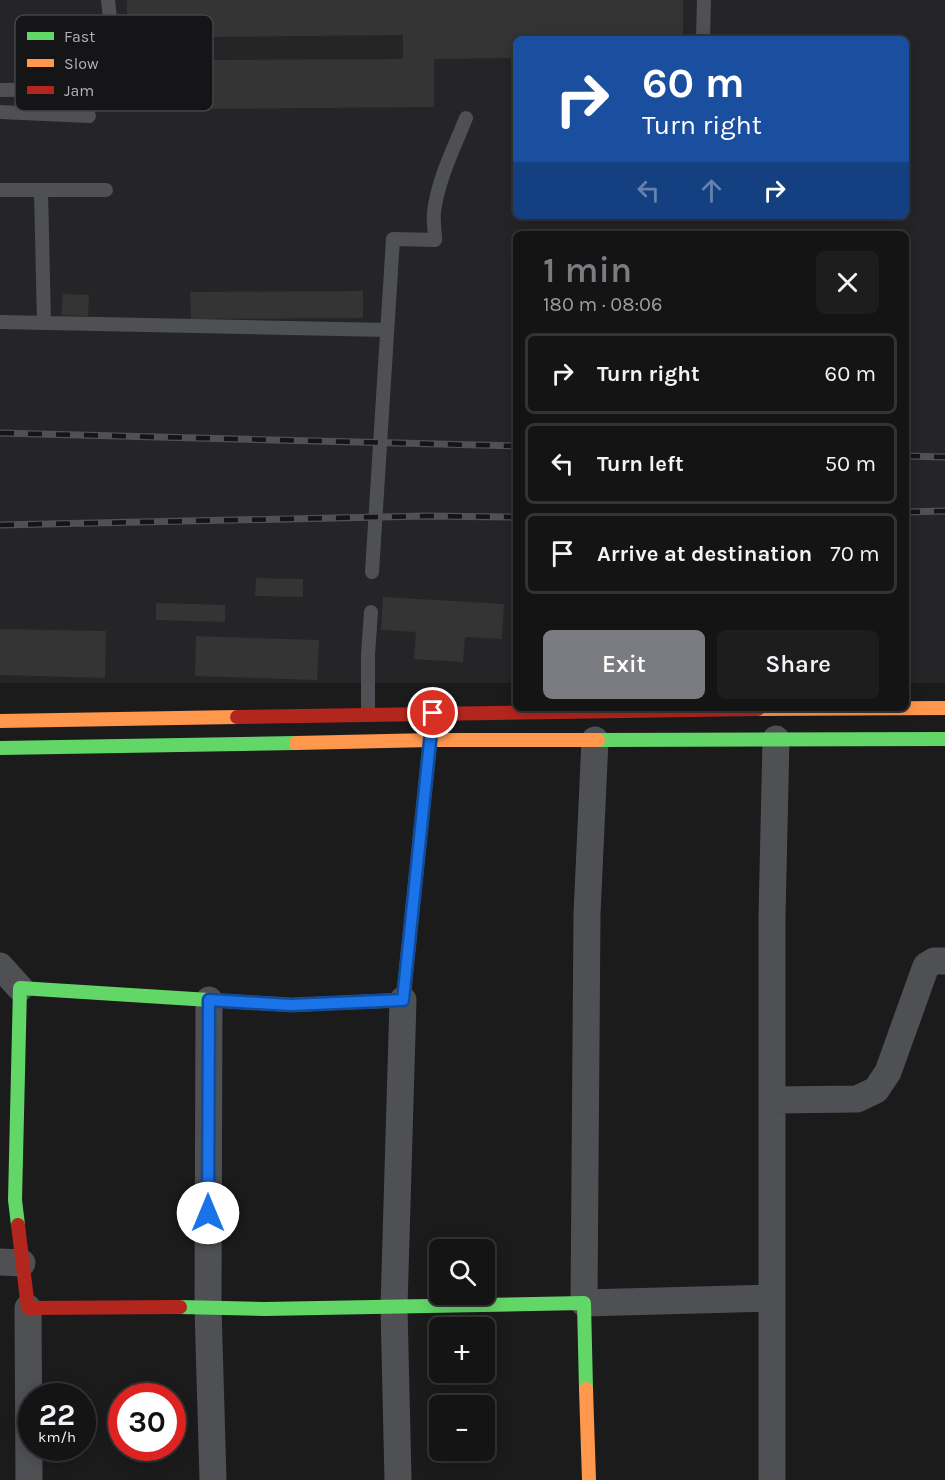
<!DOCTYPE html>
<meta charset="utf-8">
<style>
:root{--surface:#141414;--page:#1d1d1d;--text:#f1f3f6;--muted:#9d9ea0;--line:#333334;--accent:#7a7c82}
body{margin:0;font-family:Karla,sans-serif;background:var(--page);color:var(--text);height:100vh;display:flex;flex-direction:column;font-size:22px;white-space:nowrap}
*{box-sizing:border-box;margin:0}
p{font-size:20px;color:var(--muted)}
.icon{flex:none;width:33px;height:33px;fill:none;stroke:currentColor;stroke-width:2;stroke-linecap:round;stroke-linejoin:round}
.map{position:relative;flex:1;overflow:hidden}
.sheet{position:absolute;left:513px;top:231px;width:396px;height:480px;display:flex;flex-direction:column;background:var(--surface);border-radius:9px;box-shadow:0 3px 15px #0003,0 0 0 2px var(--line)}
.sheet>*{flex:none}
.guide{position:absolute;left:513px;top:36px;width:396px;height:183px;border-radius:9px;box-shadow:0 3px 15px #0003,0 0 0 2px var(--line);background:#1a4fa0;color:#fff;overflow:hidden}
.controls{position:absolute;left:429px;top:1239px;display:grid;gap:12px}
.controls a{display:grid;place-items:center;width:66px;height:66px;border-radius:9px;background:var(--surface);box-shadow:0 3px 15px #0003,0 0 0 2px var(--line);font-size:30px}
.speed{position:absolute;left:18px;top:1383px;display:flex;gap:12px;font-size:30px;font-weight:700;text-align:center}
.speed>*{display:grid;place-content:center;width:78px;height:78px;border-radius:50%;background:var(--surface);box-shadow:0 3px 15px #0003,0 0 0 2px var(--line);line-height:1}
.speed small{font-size:15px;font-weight:400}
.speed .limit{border:9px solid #d22;background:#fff;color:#111}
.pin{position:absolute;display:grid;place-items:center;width:51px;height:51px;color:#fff;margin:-26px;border:3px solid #fff;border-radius:50%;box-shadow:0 2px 6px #0007}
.me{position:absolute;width:66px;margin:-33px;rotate:0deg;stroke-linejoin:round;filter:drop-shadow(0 0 4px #0008)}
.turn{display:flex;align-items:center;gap:21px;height:126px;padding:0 30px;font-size:27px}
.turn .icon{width:78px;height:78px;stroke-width:2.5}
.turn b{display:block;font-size:42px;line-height:51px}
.lanes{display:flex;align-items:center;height:57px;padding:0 30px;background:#0003;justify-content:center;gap:30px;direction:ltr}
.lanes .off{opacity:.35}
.round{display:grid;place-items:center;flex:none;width:63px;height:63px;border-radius:9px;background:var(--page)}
.overview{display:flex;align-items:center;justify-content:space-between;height:102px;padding:0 30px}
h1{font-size:36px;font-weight:600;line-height:45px;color:var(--accent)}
.action{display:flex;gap:12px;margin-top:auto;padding:12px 30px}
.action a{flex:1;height:69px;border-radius:9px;background:var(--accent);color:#fff;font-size:24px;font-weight:600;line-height:69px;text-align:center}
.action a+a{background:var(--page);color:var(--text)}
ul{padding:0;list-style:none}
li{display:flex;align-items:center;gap:18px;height:81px;margin:0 12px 9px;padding:0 18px;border:3px solid var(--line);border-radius:9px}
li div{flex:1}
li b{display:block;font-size:22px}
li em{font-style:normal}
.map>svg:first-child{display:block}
.built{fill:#252527;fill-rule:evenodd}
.building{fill:#343435}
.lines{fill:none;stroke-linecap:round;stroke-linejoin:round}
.lane{stroke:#4f5053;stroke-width:14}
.street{stroke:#4f5053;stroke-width:27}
.fast{stroke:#63d668;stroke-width:14}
.slow{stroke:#ff974d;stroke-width:14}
.jam{stroke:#b3261e;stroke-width:14}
.rail-casing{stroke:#505152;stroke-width:7}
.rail{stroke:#151517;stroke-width:4.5;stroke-dasharray:14;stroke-linecap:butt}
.route-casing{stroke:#114b97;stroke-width:15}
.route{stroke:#1a73e8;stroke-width:10}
.key{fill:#151517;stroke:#434448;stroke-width:1.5}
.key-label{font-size:16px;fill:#adb1ba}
</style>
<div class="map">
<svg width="945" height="1480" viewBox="0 0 945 1480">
<rect width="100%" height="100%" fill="#1b1b1b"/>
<path class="built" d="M0 0H945V683H906V234H516V683H0ZM516 39H906V216H516Z"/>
<path class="building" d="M127 0H683V39H516V58L434 59V107L202 109V60L403 59V35L127 38Z
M363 291V318L191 319 190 292Z
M63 294 89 295 88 316 61 315Z
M256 578 303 579V597L255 596Z
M383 597 504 604 502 639 465 637 463 662 414 659 416 632 381 630Z
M156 603 225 605V622L156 620Z
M0 629 106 631 105 678 0 675Z
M196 636 319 640 317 680 195 676Z"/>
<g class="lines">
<path class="lane" d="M703 39 704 0
M0 90 96 89 111 27 108 0
M0 112 89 116
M0 190H106
M41 190 44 323
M0 322 387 330
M372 572 393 239 435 240C435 231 433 221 434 212 438 179 454 148 466 118
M368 715V655L371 612"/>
<path class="street" d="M595 740 587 914 584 1303 772 1298
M0 966 20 988
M209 1000 208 1307 213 1480
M772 1100 857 1099 876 1090 888 1072 926 966 934 961H945
M0 1262 22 1263
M28 1308 29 1480
M398 1480 394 1307 403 1000
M772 1480V917L776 739"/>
<path class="fast" d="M598 740 945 739
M0 748 296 743
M18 1225 15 1200 20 988 225 1001
M180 1307 264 1309 584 1303 586 1389"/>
<path class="slow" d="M758 709 945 708
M0 721 237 717
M296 743 431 740H598
M225 1001 291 1005 403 1000 433 713
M586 1389 589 1480"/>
<path class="jam" d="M237 717 758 709
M18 1225 28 1308 180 1307"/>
<g class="rail-casing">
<path id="rail" d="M0 433 516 446
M906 456 945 457
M906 512 945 511
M0 525 426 516 516 517"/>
</g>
<use href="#rail" class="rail"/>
</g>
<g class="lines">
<g class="route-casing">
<path id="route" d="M208 1213 209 1000 291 1005 403 1000 433 713"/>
</g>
<use href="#route" class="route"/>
</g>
<rect x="15" y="15" width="198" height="96" rx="9" class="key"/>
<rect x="27" y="32" width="27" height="8" fill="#63d668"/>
<rect x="27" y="59" width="27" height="8" fill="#ff974d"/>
<rect x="27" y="86" width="27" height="8" fill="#b3261e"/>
<g class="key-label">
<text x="64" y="42">Fast</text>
<text x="64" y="69">Slow</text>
<text x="64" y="96">Jam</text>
</g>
</svg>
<div class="controls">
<a><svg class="icon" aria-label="search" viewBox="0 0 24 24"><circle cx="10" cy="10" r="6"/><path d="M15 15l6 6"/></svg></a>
<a>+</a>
<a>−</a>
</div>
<div class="speed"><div>22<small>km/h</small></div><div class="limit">30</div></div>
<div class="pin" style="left:433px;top:713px;background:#d93025"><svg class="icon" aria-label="arrive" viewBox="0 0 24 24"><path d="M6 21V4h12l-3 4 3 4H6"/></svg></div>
<svg class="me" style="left:208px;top:1213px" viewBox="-20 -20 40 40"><circle r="19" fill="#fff"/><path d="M0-13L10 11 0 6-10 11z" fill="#1a73e8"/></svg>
<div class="guide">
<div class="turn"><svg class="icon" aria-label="right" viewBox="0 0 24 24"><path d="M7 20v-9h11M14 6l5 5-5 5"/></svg><div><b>60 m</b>Turn right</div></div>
<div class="lanes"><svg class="icon off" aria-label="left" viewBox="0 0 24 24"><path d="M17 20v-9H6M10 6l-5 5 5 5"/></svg><svg class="icon off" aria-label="ahead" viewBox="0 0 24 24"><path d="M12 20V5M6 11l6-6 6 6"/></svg><svg class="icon" aria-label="right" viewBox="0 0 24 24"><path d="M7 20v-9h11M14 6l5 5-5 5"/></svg></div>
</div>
<section class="sheet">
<div class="overview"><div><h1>1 min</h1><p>180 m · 08:06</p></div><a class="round"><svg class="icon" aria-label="close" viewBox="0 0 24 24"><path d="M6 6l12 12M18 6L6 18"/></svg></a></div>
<ul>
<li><svg class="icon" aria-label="right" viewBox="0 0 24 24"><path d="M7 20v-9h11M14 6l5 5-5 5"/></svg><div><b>Turn right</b></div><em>60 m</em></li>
<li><svg class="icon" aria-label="left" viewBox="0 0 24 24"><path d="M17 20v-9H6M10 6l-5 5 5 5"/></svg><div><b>Turn left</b></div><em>50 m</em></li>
<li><svg class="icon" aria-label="arrive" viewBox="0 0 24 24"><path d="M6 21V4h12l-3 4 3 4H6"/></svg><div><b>Arrive at destination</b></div><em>70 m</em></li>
</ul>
<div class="action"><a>Exit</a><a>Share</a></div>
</section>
</div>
